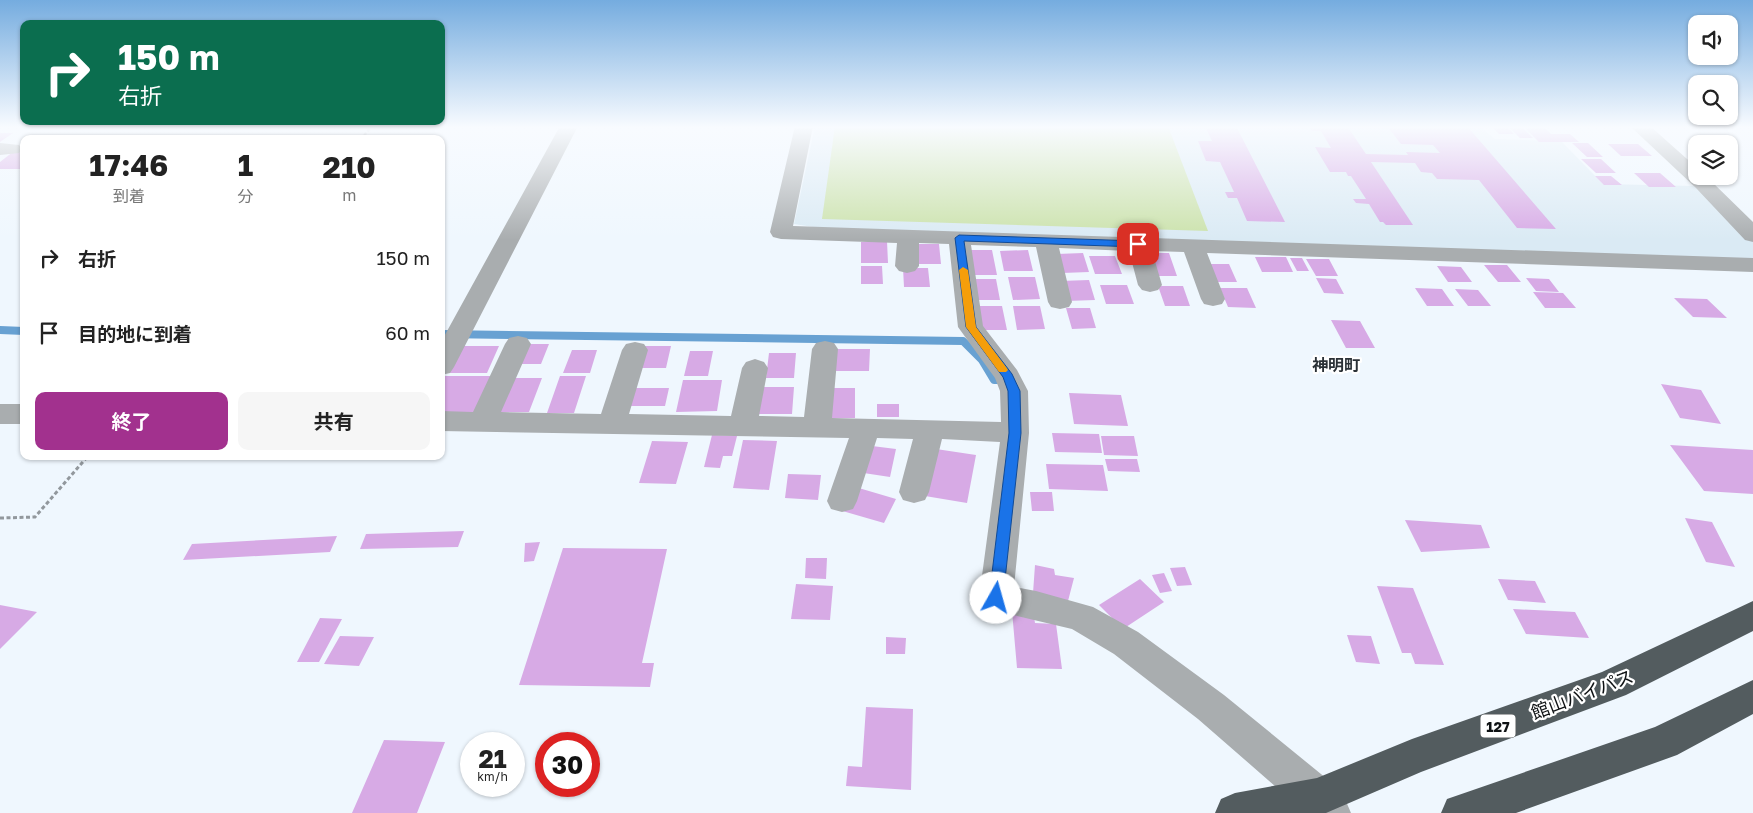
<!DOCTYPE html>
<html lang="ja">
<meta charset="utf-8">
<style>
:root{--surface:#fff;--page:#f6f6f6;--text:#222;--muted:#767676;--accent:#a2318e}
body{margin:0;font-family:"Golos Text","Noto Sans JP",sans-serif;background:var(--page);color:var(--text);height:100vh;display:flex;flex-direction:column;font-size:19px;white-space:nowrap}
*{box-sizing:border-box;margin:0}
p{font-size:16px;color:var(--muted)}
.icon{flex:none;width:28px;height:28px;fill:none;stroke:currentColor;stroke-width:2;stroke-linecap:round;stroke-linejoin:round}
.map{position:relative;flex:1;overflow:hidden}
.panel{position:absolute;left:20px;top:135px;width:425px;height:325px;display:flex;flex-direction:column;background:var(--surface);border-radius:10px;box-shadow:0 1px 4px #0004}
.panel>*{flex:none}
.banner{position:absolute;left:20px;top:20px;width:425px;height:105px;border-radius:10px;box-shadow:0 1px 4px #0004;background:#0b6e4f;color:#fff;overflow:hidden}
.buttons{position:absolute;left:1688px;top:15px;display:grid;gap:10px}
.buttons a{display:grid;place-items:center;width:50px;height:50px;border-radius:10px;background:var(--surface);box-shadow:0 1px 4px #0004;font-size:25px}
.speed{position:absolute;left:460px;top:732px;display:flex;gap:10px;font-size:25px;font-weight:700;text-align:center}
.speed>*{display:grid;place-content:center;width:65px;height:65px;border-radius:50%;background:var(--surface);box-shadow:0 1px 4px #0004;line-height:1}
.speed small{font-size:12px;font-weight:400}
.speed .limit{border:8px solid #d22;background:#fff;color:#111}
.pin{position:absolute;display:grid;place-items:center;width:42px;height:42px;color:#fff;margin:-21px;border-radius:10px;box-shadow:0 2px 8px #0006}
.me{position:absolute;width:55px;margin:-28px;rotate:7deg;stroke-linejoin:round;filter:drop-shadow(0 0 4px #0008)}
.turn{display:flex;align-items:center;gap:18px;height:105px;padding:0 15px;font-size:22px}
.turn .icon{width:65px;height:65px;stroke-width:2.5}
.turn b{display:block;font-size:35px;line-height:42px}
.eta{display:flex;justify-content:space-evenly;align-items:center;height:85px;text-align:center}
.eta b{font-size:30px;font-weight:700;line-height:35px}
.action{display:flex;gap:10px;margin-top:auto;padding:10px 15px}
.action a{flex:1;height:58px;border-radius:10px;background:var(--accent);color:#fff;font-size:20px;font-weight:700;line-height:58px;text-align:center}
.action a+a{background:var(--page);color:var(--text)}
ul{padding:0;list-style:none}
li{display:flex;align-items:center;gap:15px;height:75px;padding:0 15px}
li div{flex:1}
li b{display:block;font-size:19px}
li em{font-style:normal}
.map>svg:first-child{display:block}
.built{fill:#daeaf4}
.green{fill:#cbe2ab}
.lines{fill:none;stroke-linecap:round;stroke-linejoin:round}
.stream{stroke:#68a1d2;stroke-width:8}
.building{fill:#d7aae5}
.path-far1{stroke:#92989d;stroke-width:2.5;stroke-dasharray:3 2;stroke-linecap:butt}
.path{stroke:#92989d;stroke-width:3;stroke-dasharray:4 2.5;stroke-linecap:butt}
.minor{fill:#a9adaf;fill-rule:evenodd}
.highway{fill:#535c5f;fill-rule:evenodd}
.route{fill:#1a73e8;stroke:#114b97}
.slow{fill:#f59e0b}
.labels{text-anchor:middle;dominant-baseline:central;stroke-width:4.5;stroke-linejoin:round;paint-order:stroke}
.shield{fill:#fff;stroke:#56585a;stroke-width:1}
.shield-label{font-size:14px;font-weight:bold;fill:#0e1113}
.neighbourhood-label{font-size:16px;font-weight:bold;fill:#2b3136;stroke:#fff}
.near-street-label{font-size:18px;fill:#0e1113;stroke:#fff}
</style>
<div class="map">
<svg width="1753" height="813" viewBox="0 0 1753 813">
<rect width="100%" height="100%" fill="#eff7fe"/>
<path class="built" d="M815 126H1479L1495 139 1561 141 1603 184 1694 186 1753 242V261L820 228 794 224Z"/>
<path class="green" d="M835 126H1168L1208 231 822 219Z"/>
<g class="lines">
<path class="stream" d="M0 330 24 331
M441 334 963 341 982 360 994 380H1001"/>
</g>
<path class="building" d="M1205 126H1236L1285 222 1247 221 1237 198H1228L1225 192H1234L1220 162 1206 161 1198 141H1212Z
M1309 126H1347L1366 154 1408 155 1406 152 1440 153 1433 145 1401 144 1387 126H1467L1556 229 1517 228 1479 180 1437 179 1432 173 1421 172 1415 163 1371 162 1413 225H1386L1383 222H1380L1369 204 1356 203 1353 199H1366L1351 176H1348L1346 172H1330L1315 147 1331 148 1321 131H1312Z
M1491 126H1506L1514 134H1499Z
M1508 126H1521L1533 138H1520Z
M1523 126H1543L1551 134H1570L1579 142H1539Z
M0 133H13L0 142Z
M1572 143H1588L1603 157H1587Z
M1608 144H1638L1652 156H1621Z
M14 151H24V169H0V162Z
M1581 159H1601L1616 173H1596Z
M1634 173H1660L1676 187H1649Z
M1595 176H1611L1622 185H1604Z
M887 241 888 263H861V242Z
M911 244H939L941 264H912Z
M964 250H992L997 275H969Z
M1028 250 1033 271H1004L1000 251Z
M1083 253 1089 272 1062 273 1057 254Z
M1146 253H1169L1177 276H1153Z
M1089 256H1115L1122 274H1095Z
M1255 257H1286L1293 272H1262Z
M1290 258H1302L1309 271H1297Z
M1306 259H1329L1338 276H1316Z
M1203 264H1229L1237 282H1210Z
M1484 265H1507L1521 282H1498Z
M861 266H882L883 284H861Z
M1437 266 1461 267 1472 282H1448Z
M903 268H928L930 287H904Z
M1008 277H1035L1040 299 1013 300Z
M1316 278 1336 279 1344 294 1324 293Z
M1526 278 1549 279 1559 292 1536 291Z
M967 279H996L1000 300H970Z
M1089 280 1095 300 1066 301 1060 281Z
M1100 285H1127L1134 304H1106Z
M1158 286H1183L1190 306H1165Z
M1220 288H1247L1256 308 1228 307Z
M1415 288 1442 289 1454 306H1427Z
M1455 289 1478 290 1491 306H1468Z
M1533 292 1563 293 1576 308H1545Z
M1674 298 1707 299 1727 318 1693 317Z
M975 306H1002L1007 330H979Z
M1013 306H1040L1045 329 1017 330Z
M1066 308H1090L1096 328 1072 329Z
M1331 320 1360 321 1375 348H1346Z
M522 344H549L541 364H513Z
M463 346H499L487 373H449Z
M640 346H671L666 368H633Z
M831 349H870L869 371H830Z
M572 350H597L590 373H563Z
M690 351H713L708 376H684Z
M769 353H796L794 378H766Z
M441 376H494L477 417H441Z
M560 376H586L574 413H547Z
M508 378H542L529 412H494Z
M683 380H722L717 411 676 412Z
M1661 384 1701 390 1721 424 1680 418Z
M759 387H794L792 414H756Z
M626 388H669L665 406H621Z
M822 388H855V418H820Z
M1069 393 1121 395 1128 426 1074 424Z
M877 404H899V417H877Z
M1052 433 1099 434 1102 453 1055 452Z
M712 435 737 436 732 456H723L720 468 704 467Z
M1101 436H1134L1138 456 1104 455Z
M743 440 777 441 769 490 733 488Z
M652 441 688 442 676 484 639 483Z
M864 445 896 449 890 477 857 472Z
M1670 445 1753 450V494L1704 491Z
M936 449 976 455 967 503 925 496Z
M1105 459H1137L1140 472 1108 471Z
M1046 464 1103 465 1108 491 1049 489Z
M788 474 821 475 818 500 785 498Z
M852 486 896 499 884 523 839 510Z
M1030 492H1052L1054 511H1032Z
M1685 518 1712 522 1735 567 1706 562Z
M1405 520 1481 525 1490 548 1421 552Z
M464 531 458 547 360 549 366 534Z
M337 536 330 552 183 560 192 544Z
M540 542 534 561 524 562 525 543Z
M563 548 667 549 642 663H654L650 687 519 685Z
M806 558H827L826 579 805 578Z
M1035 565 1054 569 1055 575 1074 578 1068 601 1033 593Z
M1185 567 1192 585 1177 586 1170 568Z
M1164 573 1172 591 1160 593 1152 575Z
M1140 579 1164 602 1123 629 1099 605Z
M1498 579 1535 581 1546 603 1508 600Z
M796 584 833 586 830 620 791 619Z
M1377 586 1413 588 1444 665 1415 664 1411 653H1402Z
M0 605 37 612 0 649Z
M1513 609 1575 612 1589 638 1526 634Z
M1012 611H1033L1035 623 1056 624 1062 669 1017 668Z
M320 618 342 619 319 662H297Z
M1347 635 1371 636 1380 664 1356 662Z
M340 636 374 637 359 666 324 664Z
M886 637 906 638 905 654H886Z
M866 707 913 709 911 790 846 786 848 766 862 767Z
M384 740 445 742 417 813H352Z"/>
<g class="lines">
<path class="path-far1" d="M361 139 372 126"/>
<path class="path" d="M0 518 35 517 88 456"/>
<path class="minor" d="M560 126H578L454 367 450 373 441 375V342Z
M795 126H813L793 226 1753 258V272L1207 253 1225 299 1222 304 1213 306 1204 304 1201 299 1184 252 1152 251 1162 285 1158 290 1150 292 1142 290 1138 285 1129 251 1059 248 1072 302 1069 307 1060 309 1051 307 1048 302 1036 247 971 245 983 326 1017 370 1028 391 1029 433 1014 587 1036 591 1093 607 1138 632 1224 695 1332 783 1345 799 1351 813H1306L1198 719 1114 654 1072 629 984 608 979 598 1000 442 942 439 929 492 925 500 914 503 903 500 899 492 913 439 877 438 857 501 853 509 842 512 831 509 827 501 849 438 441 431V411L473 412 505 344 509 338 518 336 527 338 531 344 501 412 601 414 622 350 626 344 635 342 644 344 648 350 629 414 731 416 742 368 746 362 755 359 764 362 768 368 759 416 804 417 812 349 816 343 825 341 834 343 838 349 832 418 1001 422 1000 391 995 378 958 327 949 244 919 243V266L915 271 907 273 899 271 895 266 897 243 781 239 773 237 770 232Z
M1630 126H1650L1696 167V176H1707L1710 180 1753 222V242L1745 240 1696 188Z
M0 143 19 145 22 149 19 153 0 155Z
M0 404H24V424H0Z"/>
<path class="highway" d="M1753 601V631L1626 695 1421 772 1326 813H1215L1221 799 1235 793 1317 778 1412 739 1602 672Z
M1753 680V714L1677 755 1516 813H1441L1447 799 1655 727Z"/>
</g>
<linearGradient id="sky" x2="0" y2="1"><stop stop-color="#75acdf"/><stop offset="0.53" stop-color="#f8fbff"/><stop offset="1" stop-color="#f8fbff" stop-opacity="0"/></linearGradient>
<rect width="1753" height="240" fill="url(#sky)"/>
<path class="route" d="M959 235 1138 241 1143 244 1138 247 964 241 976 327 1012 374 1020 391 1021 433 1003 598 1001 602 996 604 991 602 989 598 1009 433 1008 391 1003 377 966 327 955 238Z"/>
<path class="slow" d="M963 267 968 270 976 327 1006 367 1008 370 1006 372H999L966 327 959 270Z"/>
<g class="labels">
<rect class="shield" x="1480.5" y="714.5" width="35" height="23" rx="4"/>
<g class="shield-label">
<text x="1498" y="726">127</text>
</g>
<g class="neighbourhood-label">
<text x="1336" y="365">神明町</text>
</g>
<g class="near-street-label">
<text transform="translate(1582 694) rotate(-21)">館山バイパス</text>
</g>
</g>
</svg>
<div class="buttons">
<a><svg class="icon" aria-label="sound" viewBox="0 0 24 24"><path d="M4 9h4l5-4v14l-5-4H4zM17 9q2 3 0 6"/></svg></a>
<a><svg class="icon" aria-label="search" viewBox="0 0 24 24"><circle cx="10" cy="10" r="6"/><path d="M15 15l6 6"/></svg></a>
<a><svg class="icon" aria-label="layers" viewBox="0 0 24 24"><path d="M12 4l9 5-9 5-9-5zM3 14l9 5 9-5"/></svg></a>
</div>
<div class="speed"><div>21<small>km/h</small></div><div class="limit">30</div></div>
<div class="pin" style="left:1138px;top:244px;background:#d93025"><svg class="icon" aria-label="arrive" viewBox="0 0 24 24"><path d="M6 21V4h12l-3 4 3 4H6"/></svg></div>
<svg class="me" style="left:996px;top:598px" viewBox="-20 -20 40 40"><circle r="19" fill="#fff"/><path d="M0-13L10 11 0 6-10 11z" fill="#1a73e8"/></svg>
<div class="banner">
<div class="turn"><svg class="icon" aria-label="right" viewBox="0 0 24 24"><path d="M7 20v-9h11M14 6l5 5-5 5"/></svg><div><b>150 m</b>右折</div></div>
</div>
<section class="panel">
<div class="eta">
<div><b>17:46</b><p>到着</p></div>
<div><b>1</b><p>分</p></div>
<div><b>210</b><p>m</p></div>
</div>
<ul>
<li><svg class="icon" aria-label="right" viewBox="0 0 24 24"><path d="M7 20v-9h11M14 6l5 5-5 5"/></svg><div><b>右折</b></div><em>150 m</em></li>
<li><svg class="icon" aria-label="arrive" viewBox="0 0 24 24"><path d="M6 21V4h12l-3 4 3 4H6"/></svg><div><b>目的地に到着</b></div><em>60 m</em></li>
</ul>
<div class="action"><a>終了</a><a>共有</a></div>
</section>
</div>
